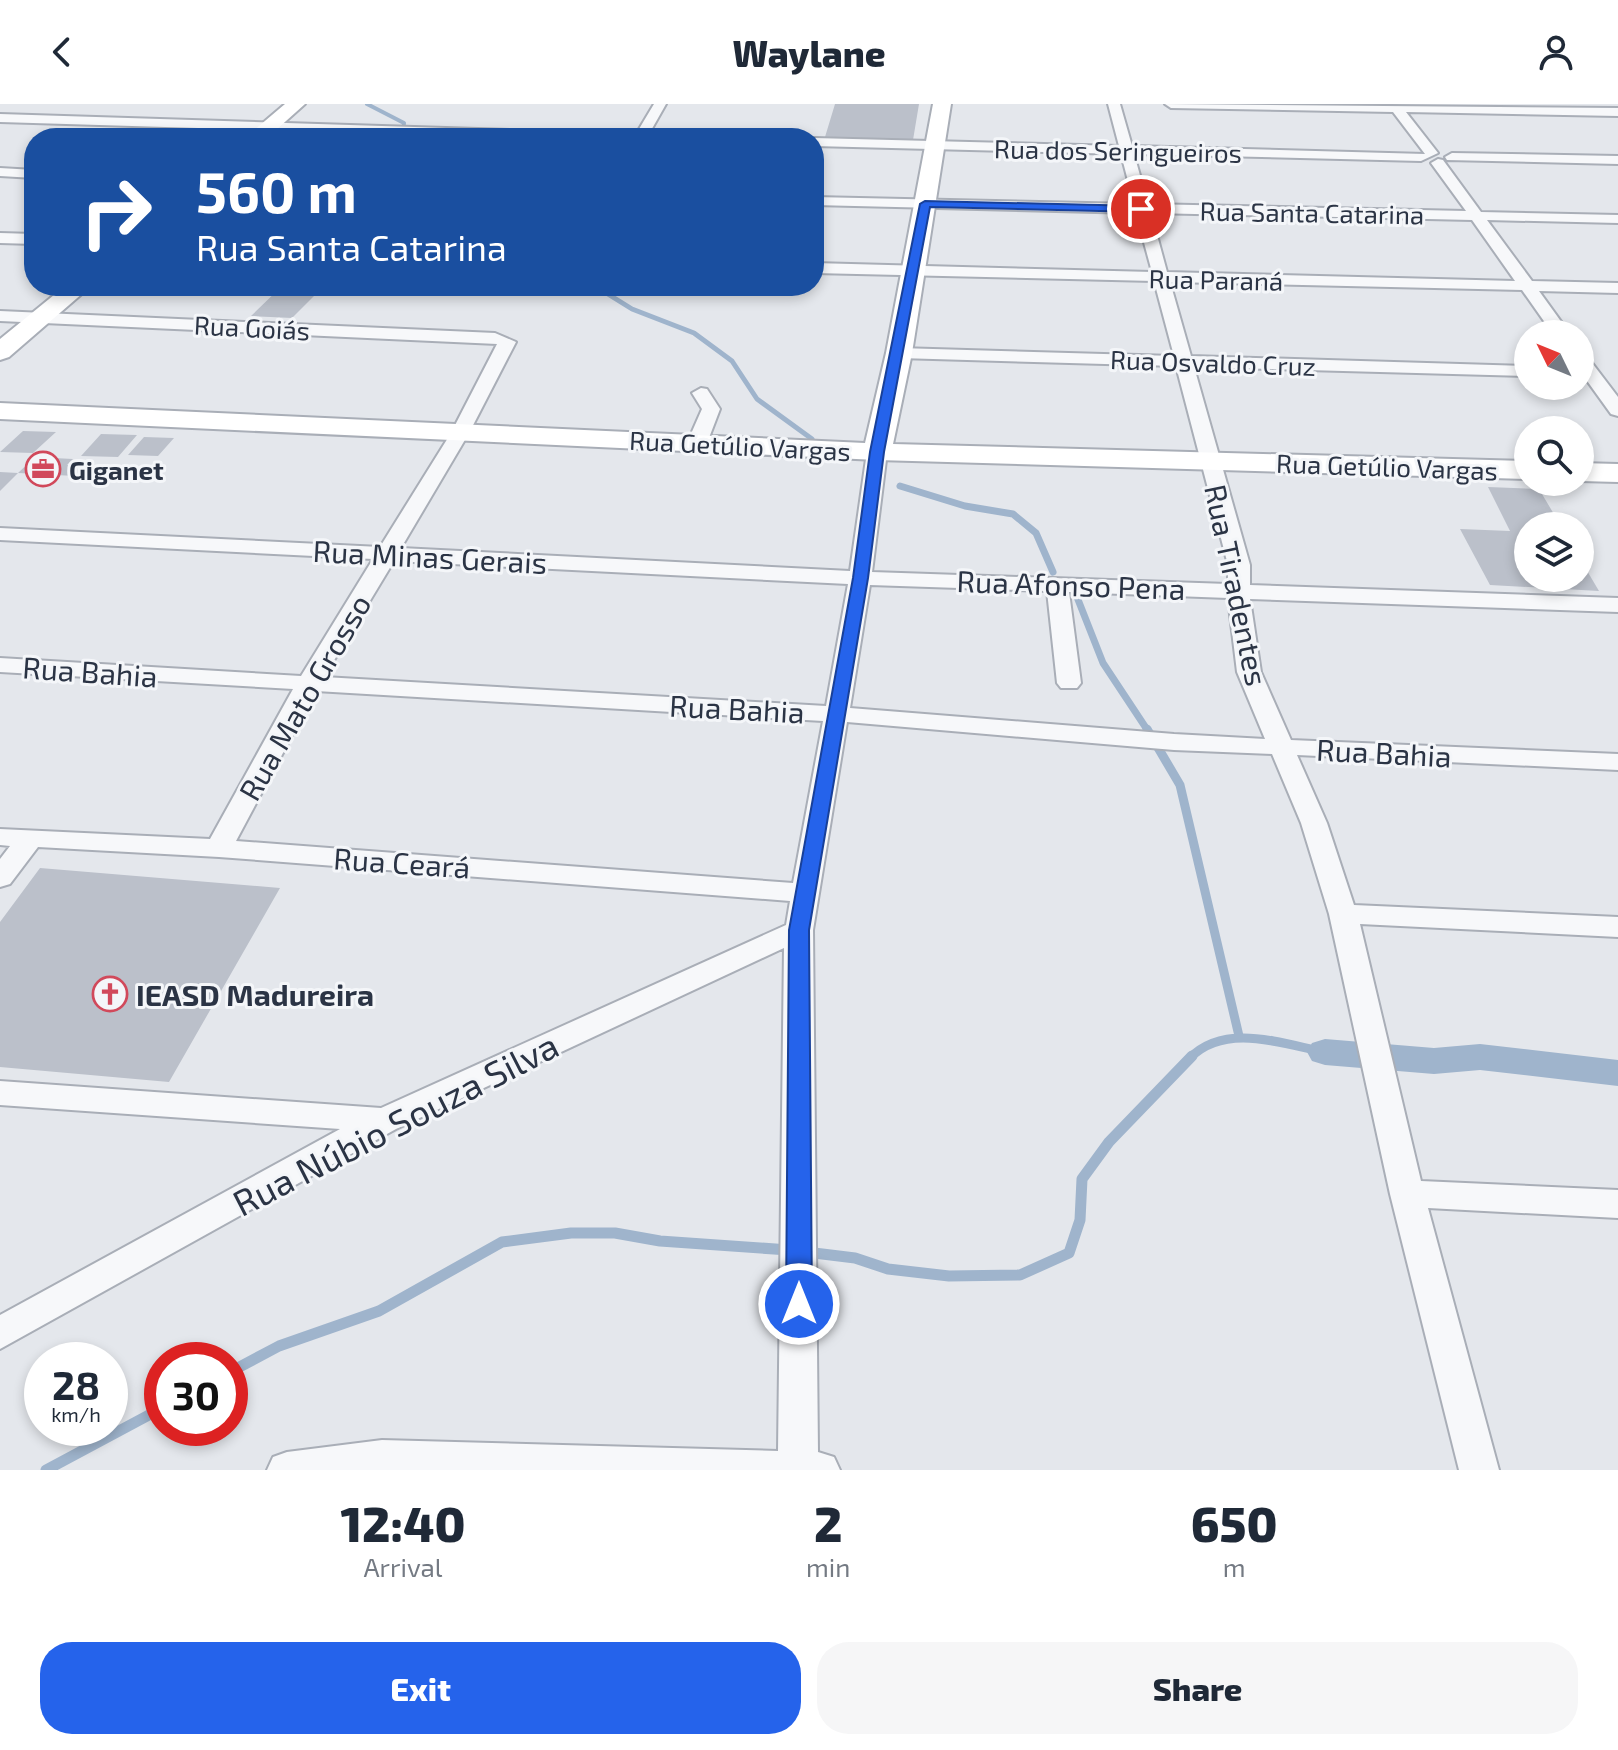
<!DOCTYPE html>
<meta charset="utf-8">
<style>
:root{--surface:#fff;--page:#f6f6f7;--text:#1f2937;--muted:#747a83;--accent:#2563eb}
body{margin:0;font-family:"Exo 2",sans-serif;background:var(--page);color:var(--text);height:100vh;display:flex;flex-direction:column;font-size:30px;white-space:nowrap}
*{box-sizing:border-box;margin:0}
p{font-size:26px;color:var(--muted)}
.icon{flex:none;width:44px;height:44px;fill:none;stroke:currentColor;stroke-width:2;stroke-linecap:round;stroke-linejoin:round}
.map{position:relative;height:1366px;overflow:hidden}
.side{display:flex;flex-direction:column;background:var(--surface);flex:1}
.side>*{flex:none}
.top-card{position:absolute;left:24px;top:24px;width:800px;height:168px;border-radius:32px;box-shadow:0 4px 12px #0003;background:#1a4fa0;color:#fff;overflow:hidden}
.needle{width:52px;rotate:313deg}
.controls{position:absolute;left:1514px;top:216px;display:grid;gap:16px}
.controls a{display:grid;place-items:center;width:80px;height:80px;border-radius:50%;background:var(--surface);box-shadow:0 4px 12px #0003;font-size:40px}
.speed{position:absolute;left:24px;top:1238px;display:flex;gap:16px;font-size:40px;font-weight:700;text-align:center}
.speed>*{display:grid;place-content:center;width:104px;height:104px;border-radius:50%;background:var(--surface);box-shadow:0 4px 12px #0003;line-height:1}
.speed small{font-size:20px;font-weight:400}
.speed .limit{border:12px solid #d22;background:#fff;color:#111}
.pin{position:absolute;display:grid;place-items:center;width:68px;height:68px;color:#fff;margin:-34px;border:4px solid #fff;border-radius:50%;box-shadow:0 2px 8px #0007}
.me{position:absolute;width:88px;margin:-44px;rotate:0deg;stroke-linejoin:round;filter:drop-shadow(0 0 6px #0008)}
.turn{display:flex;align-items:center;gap:28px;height:168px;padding:0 40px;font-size:36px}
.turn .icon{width:104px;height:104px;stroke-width:2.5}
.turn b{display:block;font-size:56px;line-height:68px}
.eta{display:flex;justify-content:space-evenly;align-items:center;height:136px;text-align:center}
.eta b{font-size:48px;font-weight:800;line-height:56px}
.button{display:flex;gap:16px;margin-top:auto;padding:16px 40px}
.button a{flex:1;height:92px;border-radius:32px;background:var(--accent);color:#fff;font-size:32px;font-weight:800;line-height:92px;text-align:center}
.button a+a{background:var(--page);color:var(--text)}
header{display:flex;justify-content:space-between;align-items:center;height:104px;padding:0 40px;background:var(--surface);font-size:36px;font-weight:800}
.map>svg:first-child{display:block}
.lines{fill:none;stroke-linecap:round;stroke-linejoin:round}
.stream-far4{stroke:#9fb4cc;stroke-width:4}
.stream-far3{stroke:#9fb4cc;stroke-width:5}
.stream-far2{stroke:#9fb4cc;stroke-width:7}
.stream-far1{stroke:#9fb4cc;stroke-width:9}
.stream{stroke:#9fb4cc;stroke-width:11}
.canal{fill:#9fb4cc;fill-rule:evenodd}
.building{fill:#bbc0ca}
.street-casing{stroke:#a9aeb7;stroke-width:4}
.secondary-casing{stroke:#a9aeb7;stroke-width:4}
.street{fill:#f7f8fa;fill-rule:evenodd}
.secondary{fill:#fff;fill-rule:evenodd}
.route{fill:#2563eb;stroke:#184099;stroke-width:2}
.labels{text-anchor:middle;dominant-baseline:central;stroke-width:6;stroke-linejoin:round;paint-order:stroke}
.far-street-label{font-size:26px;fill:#2b3445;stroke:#f4f6f9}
.far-poi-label{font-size:26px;font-weight:bold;fill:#2b3445;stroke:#f4f6f9;text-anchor:start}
.street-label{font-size:30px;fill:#2b3445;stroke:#f4f6f9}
.poi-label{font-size:30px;font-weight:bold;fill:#2b3445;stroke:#f4f6f9;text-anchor:start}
.near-street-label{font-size:36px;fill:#2b3445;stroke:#f4f6f9}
</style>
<header><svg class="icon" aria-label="back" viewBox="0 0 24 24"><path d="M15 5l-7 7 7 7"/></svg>Waylane<svg class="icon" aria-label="person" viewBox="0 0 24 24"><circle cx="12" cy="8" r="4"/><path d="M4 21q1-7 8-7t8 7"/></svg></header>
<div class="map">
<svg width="1618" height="1366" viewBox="0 0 1618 1366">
<rect width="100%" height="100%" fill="#e4e7ec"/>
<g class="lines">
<path class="stream-far4" d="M367 0 404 19 402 34"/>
<path class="stream-far3" d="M595 182 632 205 694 229 732 257 757 295 812 335"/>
<path class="stream-far2" d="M900 382 965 402 1013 410 1036 429 1053 468
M1077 493 1103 559 1148 627"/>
<path class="stream-far1" d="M1147 625 1180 681 1239 932
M1190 954C1225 918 1283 940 1325 948"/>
<path class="stream" d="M806 1148 855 1154 888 1165 949 1172 1020 1171 1069 1149 1080 1116 1082 1075 1109 1038 1192 952
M230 1268 279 1242 379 1207 502 1138 571 1129H615L660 1137 789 1146
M46 1366 162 1304"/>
<path class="canal" d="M1325 935 1434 944 1480 940 1618 956V982L1480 966 1434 970 1325 961 1312 957 1307 948 1312 939Z"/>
</g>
<path class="building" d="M835 0H919L913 36 825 33Z
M282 182 322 184 292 214 251 212Z
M23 327 56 328 33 349 0 348Z
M101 330 137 331 118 353 81 352Z
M144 333 174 334 158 352 128 351Z
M35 353 73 355 67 361 105 363 94 373 18 369Z
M0 368 18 369 0 387Z
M1488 383 1539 385 1561 422H1528V474H1580V455L1599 487 1490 481 1460 425 1510 427Z
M40 764 280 784 169 978 0 963V818Z"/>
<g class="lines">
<g class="street-casing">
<path id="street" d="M654 0H666L649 30 659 34H525L0 18V10L636 30Z
M1108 0H1120L1132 42 1425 50 1393 8 1171 4 1165 0 1618 4V12L1406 8 1438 49 1421 57 1134 50 1148 100 1466 107 1431 59 1438 55 1443 56 1481 108 1618 111V119L1487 116 1532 177 1618 179V189L1539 187 1570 230H1553L1522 186 1170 178 1191 252 1528 262V272L1194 263 1250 461V481L1618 494V508L1250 495 1261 568 1291 636 1618 650V666L1297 651 1327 719 1354 801 1618 813V833L1360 820 1421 1077 1618 1086V1114L1428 1104 1499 1366H1459L1390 1090 1329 810 1301 719 1272 650 1174 646 847 618 813 826 818 1348 834 1353 840 1366H267L273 1353 287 1348 382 1336 778 1347 784 844 396 1025 0 1245V1211L340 1025 0 1001V977L381 1004 786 821 790 797 219 753 38 743 10 780 0 783V755L10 742 0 741V725L210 735 293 585 0 568V554L301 572 373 455 0 436V424L380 443 451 329 497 240 0 217V207L495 229 516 238 469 329 401 444 850 467 867 348 877 342 887 348 872 468 1228 480V461L1176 262 899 254 890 249 899 244 1174 252 1154 177 814 169V159L1152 168 1136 109 814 101V93L1134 100 1121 50 814 42V34L1119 42ZM1151 109 1472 116 1515 177 1167 168ZM394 457 848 480 826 602 324 573ZM870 481 1047 487 1057 579 1061 584H1077L1081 579 1069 488 1228 494 1237 568 1265 635 1174 630 850 604ZM316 587 823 617 793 779 236 737Z
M1452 49 1618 52V60L1447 56 1445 53Z
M0 64 34 66V74L0 72Z
M0 129 34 130V140L0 139Z
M1580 250 1586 251 1618 293V312L1611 310 1580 267Z
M701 284 707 285 720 305 707 339 697 345 687 339 702 305 692 289Z"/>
</g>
<g class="secondary-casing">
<path id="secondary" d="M285 0H305L267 34H245Z
M933 0H951L912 249 893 340 1528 357V375L877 356 0 315V299L865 339 886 249Z
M65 182H91L9 253 0 256V235Z
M1580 359 1618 360V378L1580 377Z"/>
</g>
<use href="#street" class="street"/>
<use href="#secondary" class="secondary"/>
</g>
<path class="route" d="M925 97 1141 102 1146 105 1141 108 930 103 884 348 868 474 809 826 812 1200 808 1208 799 1211 790 1208 786 1200 789 826 853 474 870 348 920 100Z"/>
<defs>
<g id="office-ring" transform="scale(1.8)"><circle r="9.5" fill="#f4f6f9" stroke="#d1495b" stroke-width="1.5"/><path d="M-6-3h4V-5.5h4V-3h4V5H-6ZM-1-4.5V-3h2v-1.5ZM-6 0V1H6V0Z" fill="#d1495b"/></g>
<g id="church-ring" transform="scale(1.8)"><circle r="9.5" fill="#f4f6f9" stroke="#d1495b" stroke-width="1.5"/><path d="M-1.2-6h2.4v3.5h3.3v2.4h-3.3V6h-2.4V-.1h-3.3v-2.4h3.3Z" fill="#d1495b"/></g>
</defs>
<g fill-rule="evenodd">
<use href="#office-ring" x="43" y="365"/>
<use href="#church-ring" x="110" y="890"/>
</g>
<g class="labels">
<g class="far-street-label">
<text transform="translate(1118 46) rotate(1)">Rua dos Seringueiros</text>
<text transform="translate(1312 108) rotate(1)">Rua Santa Catarina</text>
<text transform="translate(1216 175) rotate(1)">Rua Paraná</text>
<text transform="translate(252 223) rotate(3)">Rua Goiás</text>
<text transform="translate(1213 258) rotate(2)">Rua Osvaldo Cruz</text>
<text transform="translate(740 341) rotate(3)">Rua Getúlio Vargas</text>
<text transform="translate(1387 362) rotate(2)">Rua Getúlio Vargas</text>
</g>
<g class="far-poi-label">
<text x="69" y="365">Giganet</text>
</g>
<g class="street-label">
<text transform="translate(430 452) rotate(3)">Rua Minas Gerais</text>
<text transform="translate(1071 480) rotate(2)">Rua Afonso Pena</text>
<text transform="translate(1237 481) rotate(78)">Rua Tiradentes</text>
<text transform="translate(90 567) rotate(4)">Rua Bahia</text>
<text transform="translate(304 593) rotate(-60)">Rua Mato Grosso</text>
<text transform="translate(737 604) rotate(3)">Rua Bahia</text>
<text transform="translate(1384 648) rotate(3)">Rua Bahia</text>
<text transform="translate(402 758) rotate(4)">Rua Ceará</text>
</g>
<g class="poi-label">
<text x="136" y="890">IEASD Madureira</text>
</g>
<g class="near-street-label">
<text transform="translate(395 1019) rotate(-27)">Rua Núbio Souza Silva</text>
</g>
</g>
</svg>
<div class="controls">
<a><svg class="needle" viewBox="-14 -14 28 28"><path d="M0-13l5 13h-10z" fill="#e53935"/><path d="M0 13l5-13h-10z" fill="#747a83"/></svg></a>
<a><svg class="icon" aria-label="search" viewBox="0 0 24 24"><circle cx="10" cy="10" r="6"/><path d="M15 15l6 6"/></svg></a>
<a><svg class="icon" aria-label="layers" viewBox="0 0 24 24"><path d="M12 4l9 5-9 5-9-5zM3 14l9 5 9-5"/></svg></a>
</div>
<div class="speed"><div>28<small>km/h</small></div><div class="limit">30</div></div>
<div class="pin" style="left:1141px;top:105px;background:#d93025"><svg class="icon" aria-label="arrive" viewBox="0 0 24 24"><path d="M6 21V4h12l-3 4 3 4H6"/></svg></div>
<svg class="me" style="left:799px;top:1200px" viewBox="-20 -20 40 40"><circle r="17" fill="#2563eb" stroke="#fff" stroke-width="3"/><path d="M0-11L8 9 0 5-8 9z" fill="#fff"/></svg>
<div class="top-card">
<div class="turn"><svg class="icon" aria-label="right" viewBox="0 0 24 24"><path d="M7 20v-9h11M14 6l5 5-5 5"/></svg><div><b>560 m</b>Rua Santa Catarina</div></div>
</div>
</div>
<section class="side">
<div class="eta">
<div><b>12:40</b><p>Arrival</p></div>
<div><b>2</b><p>min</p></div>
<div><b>650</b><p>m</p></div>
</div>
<div class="button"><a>Exit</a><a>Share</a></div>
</section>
